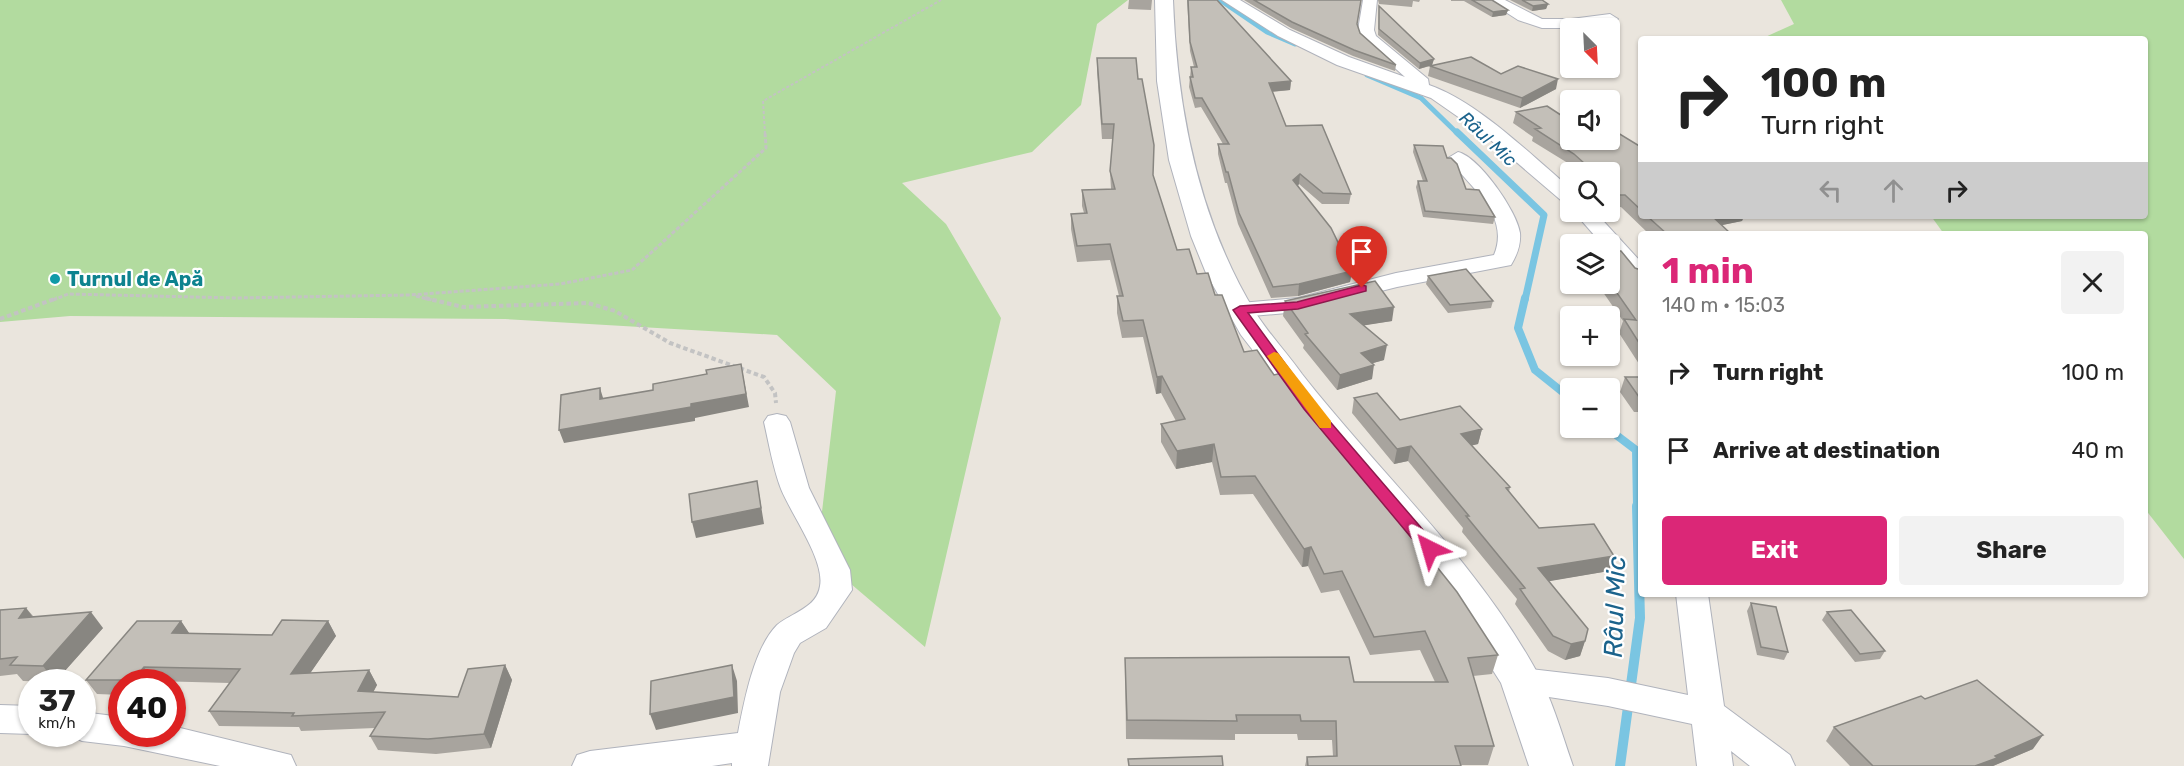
<!DOCTYPE html>
<meta charset="utf-8">
<style>
:root{--surface:#fff;--page:#f2f2f2;--text:#222;--muted:#767676;--accent:#db2777}
body{margin:0;font-family:Rubik,sans-serif;background:var(--page);color:var(--text);height:100vh;display:flex;flex-direction:column;font-size:22px;white-space:nowrap}
*{box-sizing:border-box;margin:0}
p{font-size:20px;color:var(--muted)}
.icon{flex:none;width:33px;height:33px;fill:none;stroke:currentColor;stroke-width:2;stroke-linecap:round;stroke-linejoin:round}
.map{position:relative;flex:1;overflow:hidden}
.drawer{position:absolute;left:1638px;top:231px;width:510px;height:366px;display:flex;flex-direction:column;background:var(--surface);border-radius:6px;box-shadow:0 2px 4px #0004}
.drawer>*{flex:none}
.hud{position:absolute;left:1638px;top:36px;width:510px;height:183px;border-radius:6px;box-shadow:0 2px 4px #0004;background:#fff;color:var(--text);overflow:hidden}
.needle{width:39px;rotate:156deg}
.tools{position:absolute;left:1560px;top:18px;display:grid;gap:12px}
.tools a{display:grid;place-items:center;width:60px;height:60px;border-radius:6px;background:var(--surface);box-shadow:0 2px 4px #0004;font-size:30px}
.speed{position:absolute;left:18px;top:669px;display:flex;gap:12px;font-size:30px;font-weight:700;text-align:center}
.speed>*{display:grid;place-content:center;width:78px;height:78px;border-radius:50%;background:var(--surface);box-shadow:0 2px 4px #0004;line-height:1}
.speed small{font-size:15px;font-weight:400}
.speed .limit{border:9px solid #d22;background:#fff;color:#111}
.pin{position:absolute;display:grid;place-items:center;width:51px;height:51px;color:#fff;margin:-62px -26px;border-radius:50% 50% 50% 0;rotate:-45deg;box-shadow:0 0 6px #0007}
.pin .icon{rotate:45deg}
.me{position:absolute;width:66px;margin:-33px;rotate:320deg;stroke-linejoin:round;filter:drop-shadow(0 0 4px #0008)}
.turn{display:flex;align-items:center;gap:21px;height:126px;padding:0 24px;font-size:27px}
.turn .icon{width:78px;height:78px;stroke-width:2.5}
.turn b{display:block;font-size:42px;line-height:51px}
.lanes{display:flex;align-items:center;height:57px;padding:0 24px;background:#0003;justify-content:center;gap:30px;direction:ltr}
.lanes .off{opacity:.35}
.round{display:grid;place-items:center;flex:none;width:63px;height:63px;border-radius:6px;background:var(--page)}
.summary{display:flex;align-items:center;justify-content:space-between;height:102px;padding:0 24px}
h1{font-size:36px;font-weight:700;line-height:45px;color:var(--accent)}
.cta{display:flex;gap:12px;margin-top:auto;padding:12px 24px}
.cta a{flex:1;height:69px;border-radius:6px;background:var(--accent);color:#fff;font-size:24px;font-weight:700;line-height:69px;text-align:center}
.cta a+a{background:var(--page);color:var(--text)}
ul{padding:0;list-style:none}
li{display:flex;align-items:center;gap:18px;height:78px;padding:0 24px}
li div{flex:1}
li b{display:block;font-size:22px}
li em{font-style:normal}
.map>svg:first-child{display:block}
.green{fill:#b2db9f}
.lines{fill:none;stroke-linecap:round;stroke-linejoin:round}
.stream-far3{stroke:#7ac5e2;stroke-width:5}
.stream-far2{stroke:#7ac5e2;stroke-width:7}
.stream-far1{stroke:#7ac5e2;stroke-width:8}
.stream{stroke:#7ac5e2;stroke-width:10}
.minor-casing{stroke:#b0b3bc;stroke-width:2}
.tertiary-casing{stroke:#b0b3bc;stroke-width:2}
.path-far2{stroke:#c3c3c3;stroke-width:2;stroke-dasharray:3 2;stroke-linecap:butt}
.path-far1{stroke:#c3c3c3;stroke-width:3;stroke-dasharray:4 2;stroke-linecap:butt}
.path{stroke:#c3c3c3;stroke-width:4;stroke-dasharray:4.5 3;stroke-linecap:butt}
.minor{fill:#fff;fill-rule:evenodd}
.tertiary{fill:#fff;fill-rule:evenodd}
.wall{fill:#a8a49e}
.shaded-wall{fill:#888681}
.building{fill:#c3bfb8;stroke:#888681;stroke-width:1.5}
.route{fill:#db2777;stroke:#8e194d;stroke-width:1.5}
.slow{fill:#f59e0b}
.culture-dot{fill:#0f9aa8;stroke:#fff;stroke-width:2}
.labels{text-anchor:middle;dominant-baseline:central;stroke-width:4.5;stroke-linejoin:round;paint-order:stroke}
.far-water-label{font-size:18px;font-style:italic;fill:#1b638c;stroke:#fff}
.culture-label{font-size:20px;font-weight:bold;fill:#0d838f;stroke:#fff;text-anchor:start}
.near-water-label{font-size:26px;font-style:italic;fill:#1b638c;stroke:#fff}
</style>
<div class="map">
<svg width="2184" height="766" viewBox="0 0 2184 766">
<rect width="100%" height="100%" fill="#eae5dd"/>
<path class="green" d="M0 0H1128L1097 24 1081 105 1032 152 902 183 946 224 1001 318 925 647 817 555 836 391 777 335 505 319 70 316 0 322Z
M1781 0H2184V559L2145 509V234H1944L1931 216H2145V39H1761L1794 24Z"/>
<g class="lines">
<path class="stream-far3" d="M1220 0 1267 32 1295 44
M1367 75 1421 98 1458 134"/>
<path class="stream-far2" d="M1457 132 1544 215 1525 300"/>
<path class="stream-far1" d="M1525 298 1518 328 1535 370 1570 398
M1607 428 1636 450 1637 507"/>
<path class="stream" d="M1620 766 1640 618 1637 506"/>
<g class="minor-casing">
<path id="minor" d="M1222 0H1240L1290 30 1349 57 1405 77 1361 38 1358 30 1363 0H1377L1374 30 1376 36 1428 79 1429 85C1478 102 1531 155 1570 188V204L1563 202 1487 137 1431 98 1337 65 1278 36Z
M1487 0H1505L1542 19H1571L1610 14 1618 19 1610 24 1581 28H1542L1518 20Z
M1458 152C1479 157 1517 211 1520 233 1521 245 1517 255 1511 265L1397 287 1298 312 1240 317 1232 315 1228 310 1232 305 1240 303 1298 298 1396 273 1494 255C1511 214 1469 187 1448 158Z
M1574 212H1595L1641 262V282L1633 280 1610 253V244H1602Z
M777 414 786 416 790 422 809 488 850 570 852 590 826 628 800 643 794 653 780 692 768 766H732V763L712 766H572L577 755 590 751 738 733C744 702 754 648 777 625 791 613 817 608 820 586 825 560 791 514 781 489 773 468 769 444 764 422L768 416Z
M1676 594H1708L1724 706 1790 755 1795 766H1750L1731 751 1733 766H1697L1692 724 1608 706 1509 691 1504 681 1509 671 1521 668 1608 678 1688 695Z
M0 705 32 706V734H35H32L0 733Z
M82 712 122 717V734H172V726L291 755 296 766H220L124 746 82 741 68 734H82Z"/>
</g>
<g class="tertiary-casing">
<path id="tertiary" d="M1155 0H1173C1177 109 1198 218 1255 312 1269 334 1287 353 1302 374 1378 471 1472 557 1533 665 1552 697 1561 732 1573 766H1529L1501 683 1454 609 1241 335 1206 273 1191 236 1169 160 1157 81Z"/>
</g>
<path class="path-far2" d="M765 134 763 101 941 0"/>
<path class="path-far1" d="M416 296 432 300
M53 300 68 294 236 298 410 295 560 284 632 270 766 148 765 132"/>
<path class="path" d="M425 298 463 307 588 303 615 311 670 343 764 377 775 393 776 403
M0 319 57 298"/>
<use href="#minor" class="minor"/>
<use href="#tertiary" class="tertiary"/>
</g>
<path class="wall" d="M1129 0H1152L1151 10 1128 9Z
M1187 0H1217L1291 81 1290 90 1272 92 1286 126 1351 194 1349 204H1322L1299 184 1298 186 1352 271 1350 282 1298 296 1271 298 1238 224 1227 183H1225L1218 154V144H1223L1201 107 1195 108 1189 87 1191 67H1194L1190 51Z
M1244 0H1361L1357 24 1360 33 1396 65 1395 71 1353 56 1291 28Z
M1378 0H1420L1419 2 1413 1 1412 7 1379 4Z
M1451 0H1492L1508 10 1506 15 1492 17 1464 1H1451Z
M1510 0H1542L1548 4 1546 9 1532 11Z
M1379 6 1434 59 1432 65 1501 74 1556 89 1520 108 1428 76 1430 66 1419 69 1378 35Z
M1097 58 1138 79 1153 176 1177 250 1215 295 1244 352 1274 375 1498 655 1492 674 1473 676 1494 746 1488 765H1460L1461 766H1305L1307 757 1333 756 1332 740H1298L1297 734H1235V740L1126 739 1125 658 1354 682H1435L1420 650 1370 655 1339 590 1321 593 1308 566 1302 567 1253 494 1220 495 1212 462 1176 469 1161 442V424L1176 421 1161 393 1156 394 1143 337 1122 338 1117 313V296H1119L1110 260 1077 262 1071 229V214L1084 213 1082 206V190L1111 189 1110 171 1113 139H1102L1097 71Z
M1516 112 1570 121 1641 147V216H1744L1742 221 1722 225 1731 234H1649L1621 207 1615 208 1610 203V172H1579L1571 165 1532 141 1533 137 1513 123Z
M1414 145 1447 158 1466 189 1495 217 1493 224 1423 217 1416 187 1418 181H1423L1413 152Z
M1610 251 1635 268 1641 270V367L1619 333 1623 321 1598 285 1592 284H1610Z
M1428 276 1493 301 1491 308 1448 313 1426 284Z
M1285 301 1392 321 1364 325 1384 360 1373 363 1372 379 1337 390 1303 348 1304 345 1283 316Z
M1625 377H1641V412H1634L1620 392Z
M1354 398 1400 420 1482 429 1478 444 1472 445 1510 487 1509 492 1539 528 1614 556 1609 571 1548 581 1585 641 1580 656 1565 660 1548 651 1515 604 1517 599 1462 532 1463 528 1408 461 1394 464 1352 413Z
M1751 603 1788 652 1784 660 1757 655 1747 611Z
M26 608 33 616 103 628 55 682 23 681 17 674 0 676V610Z
M1827 612 1885 651 1880 659 1855 662 1822 620Z
M181 621 189 633 272 635 328 621 336 636 310 673 369 670 377 685 373 692 458 697 505 665 512 680 491 748 436 754 378 750 370 736 375 728 301 731 299 727 219 726 209 711 230 683 154 681 153 682H122V695L97 694 86 680Z
M1925 699 2033 749 1993 766H1850L1826 741 1834 727Z"/>
<path class="shaded-wall" d="M1548 4 1546 9 1532 11 1533 6Z
M1508 10 1506 15 1492 17 1493 12Z
M1434 59 1432 65 1419 69 1420 63Z
M1558 79 1556 89 1520 108 1522 98Z
M1291 81 1290 90 1268 92 1269 83Z
M1300 174 1299 184 1292 191 1293 180Z
M1712 216H1744L1742 221 1708 228Z
M1352 271 1350 282 1298 296 1299 284Z
M1394 307 1392 321 1348 328 1350 314Z
M1387 345 1384 360 1359 367 1361 353Z
M741 364 749 407 695 418V421L564 443 559 430Z
M1374 365 1372 379 1337 390 1340 375Z
M1162 376 1161 393 1156 394 1157 377Z
M600 388 604 401 600 399Z
M1482 429 1478 444 1458 449 1461 434Z
M1214 444 1212 462 1176 469 1177 451Z
M1411 446 1408 461 1394 464 1397 449Z
M757 481 764 524 696 538 692 522Z
M1311 547 1308 566 1302 567 1304 549Z
M1614 556 1609 571 1533 584 1538 568Z
M26 608 38 624 19 618Z
M91 612 103 628 55 682 43 666Z
M181 621 191 636 172 633Z
M328 621 336 636 300 688 291 674Z
M1585 641 1580 656 1565 660 1571 644Z
M505 665 512 680 491 748 484 734Z
M732 665 737 681 738 713 656 730 650 714Z
M144 667 154 681 153 682H134L133 680Z
M369 670 377 685 366 706 358 691Z
M2043 735 2033 749 1993 766H1975L1995 756Z"/>
<path class="building" d="M1188 0H1217L1291 81 1269 83 1286 126 1322 125 1351 194 1323 193 1300 174 1293 180 1331 228 1352 271 1299 284 1273 287 1239 213 1228 172H1226L1218 144H1229L1202 98H1195L1190 77H1193L1191 67H1197L1190 42Z
M1254 0H1361L1357 24 1360 33 1396 65 1354 50 1292 22Z
M1472 0H1492L1508 10 1493 12Z
M1522 0H1542L1548 4 1533 6Z
M1379 6 1434 59 1420 63 1379 29Z
M1471 57 1501 74 1518 66 1558 79 1522 98 1430 66Z
M1097 58H1136L1138 79H1142L1154 145 1153 175 1177 250 1189 249 1197 274 1208 273 1215 295H1222L1244 352 1257 350 1274 375 1282 373 1457 592 1496 652 1498 655 1468 658 1494 746H1455L1461 766H1308L1307 757 1337 756 1336 721H1301L1300 715H1236L1237 721 1127 720 1125 658 1349 657 1354 682H1448L1425 631 1374 637 1342 571 1324 574 1311 547 1304 549 1255 476 1221 477 1214 444 1177 451 1161 424 1185 419 1162 376 1157 377 1143 320 1123 321 1117 296H1123L1110 244 1077 246 1071 214 1087 213 1082 190 1115 189 1110 171 1114 124H1102Z
M1547 106 1570 121V140H1610V128L1641 147V210L1625 195H1618L1610 187V172H1594L1574 154 1535 129 1541 128 1516 112Z
M1414 145 1443 146 1447 158H1451L1457 164 1466 189 1479 190 1495 217 1425 211 1418 181H1427Z
M1647 216H1712L1731 234H1667Z
M1610 251H1621L1635 268 1641 270V346L1624 319 1636 320 1610 283Z
M1466 269 1493 301 1450 305 1428 276Z
M1375 281 1394 307 1350 314 1387 345 1361 353 1374 365 1340 375 1305 334 1308 333 1285 301Z
M741 364 746 394 691 404V407L559 430 561 395 600 388V399L653 390V384L707 374 706 370Z
M1625 377H1641V397H1639Z
M1377 393 1400 420 1460 406 1482 429 1461 434 1510 487 1506 488 1539 528 1594 524 1614 556 1538 568 1588 629 1585 641 1571 644 1553 636 1520 589 1525 588 1466 516H1469L1411 446 1397 449 1354 398Z
M757 481 761 508 692 522 689 494Z
M1751 603 1776 607 1788 652 1761 647Z
M26 608 19 618 91 612 43 666 10 665 17 657 0 659V610Z
M1851 610 1885 651 1860 654 1827 612Z
M282 620 328 621 291 674 369 670 358 691 458 697 468 669 505 665 484 734 428 739 370 736 385 712 292 716 294 713 209 711 240 669 144 667 133 680H86L137 621H181L172 633 272 635Z
M732 665 734 697 650 714 651 681Z
M1977 680 2043 735 1995 756 1997 758 1975 766H1873L1834 727 1921 696 1925 699Z
M1222 756 1223 766H1129L1128 759Z"/>
<path class="route" d="M1362 285 1366 286V291L1298 309 1248 313 1314 403 1436 545 1438 549 1436 553H1424L1304 409 1233 310 1240 306 1297 302Z"/>
<path class="slow" d="M1274 352 1278 353 1331 421V428H1320L1267 356Z"/>
<circle class="culture-dot" cx="55" cy="279" r="6"/>
<g class="labels">
<g class="far-water-label">
<text transform="translate(1488 139) rotate(43)">Râul Mic</text>
</g>
<g class="culture-label">
<text x="67" y="279">Turnul de Apă</text>
</g>
<g class="near-water-label">
<text transform="translate(1615 607) rotate(-88)">Râul Mic</text>
</g>
</g>
</svg>
<div class="tools">
<a><svg class="needle" viewBox="-14 -14 28 28"><path d="M0-13l5 13h-10z" fill="#e53935"/><path d="M0 13l5-13h-10z" fill="#767676"/></svg></a>
<a><svg class="icon" aria-label="sound" viewBox="0 0 24 24"><path d="M4 9h4l5-4v14l-5-4H4zM17 9q2 3 0 6"/></svg></a>
<a><svg class="icon" aria-label="search" viewBox="0 0 24 24"><circle cx="10" cy="10" r="6"/><path d="M15 15l6 6"/></svg></a>
<a><svg class="icon" aria-label="layers" viewBox="0 0 24 24"><path d="M12 4l9 5-9 5-9-5zM3 14l9 5 9-5"/></svg></a>
<a>+</a>
<a>−</a>
</div>
<div class="speed"><div>37<small>km/h</small></div><div class="limit">40</div></div>
<div class="pin" style="left:1362px;top:288px;background:#d93025"><svg class="icon" aria-label="arrive" viewBox="0 0 24 24"><path d="M6 21V4h12l-3 4 3 4H6"/></svg></div>
<svg class="me" style="left:1430px;top:549px" viewBox="-20 -20 40 40"><path d="M0-17L14 15 0 8-14 15z" fill="#db2777" stroke="#fff" stroke-width="4"/></svg>
<div class="hud">
<div class="turn"><svg class="icon" aria-label="right" viewBox="0 0 24 24"><path d="M7 20v-9h11M14 6l5 5-5 5"/></svg><div><b>100 m</b>Turn right</div></div>
<div class="lanes"><svg class="icon off" aria-label="left" viewBox="0 0 24 24"><path d="M17 20v-9H6M10 6l-5 5 5 5"/></svg><svg class="icon off" aria-label="ahead" viewBox="0 0 24 24"><path d="M12 20V5M6 11l6-6 6 6"/></svg><svg class="icon" aria-label="right" viewBox="0 0 24 24"><path d="M7 20v-9h11M14 6l5 5-5 5"/></svg></div>
</div>
<section class="drawer">
<div class="summary"><div><h1>1 min</h1><p>140 m · 15:03</p></div><a class="round"><svg class="icon" aria-label="close" viewBox="0 0 24 24"><path d="M6 6l12 12M18 6L6 18"/></svg></a></div>
<ul>
<li><svg class="icon" aria-label="right" viewBox="0 0 24 24"><path d="M7 20v-9h11M14 6l5 5-5 5"/></svg><div><b>Turn right</b></div><em>100 m</em></li>
<li><svg class="icon" aria-label="arrive" viewBox="0 0 24 24"><path d="M6 21V4h12l-3 4 3 4H6"/></svg><div><b>Arrive at destination</b></div><em>40 m</em></li>
</ul>
<div class="cta"><a>Exit</a><a>Share</a></div>
</section>
</div>
